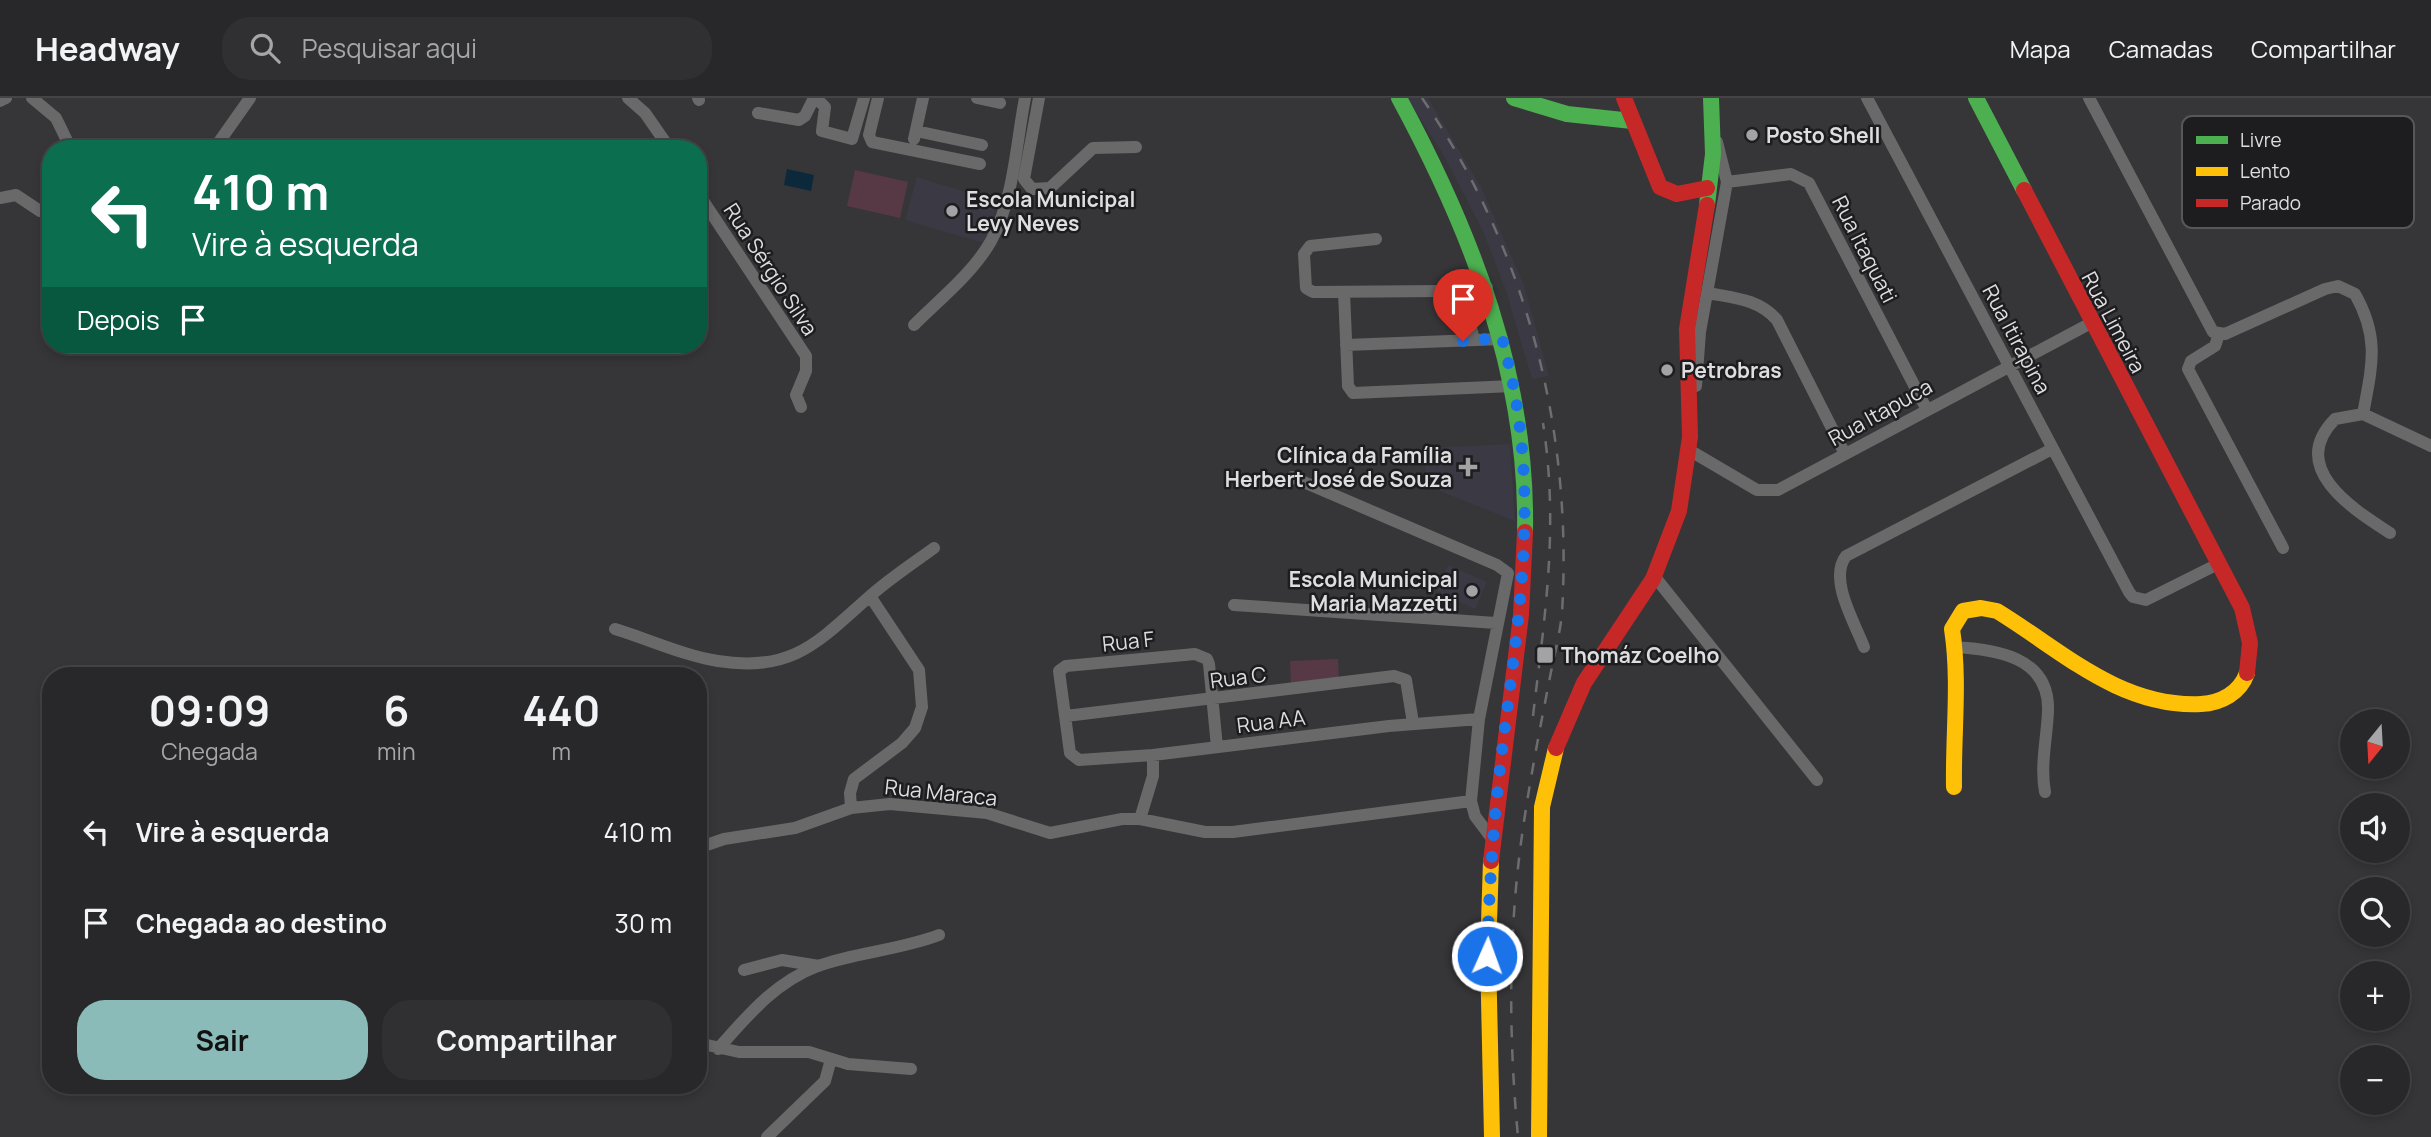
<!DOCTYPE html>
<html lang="pt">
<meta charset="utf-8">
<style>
:root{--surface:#28282a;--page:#303032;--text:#f1f3f6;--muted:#a5a6a8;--line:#444447;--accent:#8bbbb9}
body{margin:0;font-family:Manrope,sans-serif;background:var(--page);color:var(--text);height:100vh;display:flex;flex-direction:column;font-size:26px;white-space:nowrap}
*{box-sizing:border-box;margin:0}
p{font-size:23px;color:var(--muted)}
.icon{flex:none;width:38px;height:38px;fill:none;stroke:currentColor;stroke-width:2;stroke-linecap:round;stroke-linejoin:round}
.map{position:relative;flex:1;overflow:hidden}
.sheet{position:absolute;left:42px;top:569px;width:665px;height:427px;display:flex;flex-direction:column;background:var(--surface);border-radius:28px;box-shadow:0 4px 10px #0003,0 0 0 2px var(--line)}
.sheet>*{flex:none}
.top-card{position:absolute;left:42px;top:42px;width:665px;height:214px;border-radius:28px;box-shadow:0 4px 10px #0003,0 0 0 2px var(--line);background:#0b6e4f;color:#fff;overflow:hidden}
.needle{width:46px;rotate:198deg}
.buttons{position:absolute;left:2340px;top:611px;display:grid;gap:14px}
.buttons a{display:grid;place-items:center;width:70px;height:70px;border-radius:50%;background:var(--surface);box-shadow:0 4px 10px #0003,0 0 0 2px var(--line);font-size:35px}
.pin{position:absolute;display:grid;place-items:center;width:60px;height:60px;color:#fff;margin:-72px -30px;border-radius:50% 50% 50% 0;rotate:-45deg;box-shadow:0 0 7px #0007}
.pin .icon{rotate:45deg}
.me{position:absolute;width:77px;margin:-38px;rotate:2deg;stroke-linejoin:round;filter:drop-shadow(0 0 5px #0008)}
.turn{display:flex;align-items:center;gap:24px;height:147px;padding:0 35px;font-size:32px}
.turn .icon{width:91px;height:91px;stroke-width:2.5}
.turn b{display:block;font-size:49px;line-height:60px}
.then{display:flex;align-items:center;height:66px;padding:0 35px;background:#0003;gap:14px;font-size:26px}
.eta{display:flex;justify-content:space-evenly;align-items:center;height:119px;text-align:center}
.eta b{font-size:42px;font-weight:700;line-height:49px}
.button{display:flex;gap:14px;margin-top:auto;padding:14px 35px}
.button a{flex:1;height:80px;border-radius:28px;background:var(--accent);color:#111;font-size:28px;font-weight:700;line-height:80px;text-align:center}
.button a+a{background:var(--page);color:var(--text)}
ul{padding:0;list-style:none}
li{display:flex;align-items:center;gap:21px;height:91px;padding:0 35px}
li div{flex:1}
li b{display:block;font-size:26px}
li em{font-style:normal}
header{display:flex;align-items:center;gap:42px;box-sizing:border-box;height:98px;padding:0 35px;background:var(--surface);border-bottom:2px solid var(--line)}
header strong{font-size:33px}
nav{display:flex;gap:38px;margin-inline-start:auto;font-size:24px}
.search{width:490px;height:63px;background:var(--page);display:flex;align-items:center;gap:18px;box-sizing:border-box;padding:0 24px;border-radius:28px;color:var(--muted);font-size:26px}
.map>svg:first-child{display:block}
.built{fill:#3b3943}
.green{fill:#573946}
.water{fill:#0b293b}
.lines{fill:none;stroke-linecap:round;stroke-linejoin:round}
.street{stroke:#69696a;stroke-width:12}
.fast{stroke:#4caf50;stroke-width:16}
.slow{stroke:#ffc107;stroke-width:16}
.jam{stroke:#c62828;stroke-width:16}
.rail{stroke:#6d6c6f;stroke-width:2.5;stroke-dasharray:12 12;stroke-linecap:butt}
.route{stroke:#1a73e8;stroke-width:12;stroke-dasharray:0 21.6}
.poi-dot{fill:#a3a3a6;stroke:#1d1c1f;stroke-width:2.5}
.labels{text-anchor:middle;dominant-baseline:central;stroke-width:5;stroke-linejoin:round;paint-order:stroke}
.poi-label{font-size:21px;font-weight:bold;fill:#dedee1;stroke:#1d1c1f;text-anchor:start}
.street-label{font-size:21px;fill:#dedee1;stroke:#1d1c1f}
.key{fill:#1d1c1f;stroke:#575659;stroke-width:2}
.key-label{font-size:19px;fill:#dedee1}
</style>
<header>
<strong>Headway</strong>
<div class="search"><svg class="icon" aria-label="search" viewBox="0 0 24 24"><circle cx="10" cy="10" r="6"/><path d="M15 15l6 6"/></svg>Pesquisar aqui</div>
<nav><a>Mapa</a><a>Camadas</a><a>Compartilhar</a></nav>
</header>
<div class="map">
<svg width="2431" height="1039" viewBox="0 0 2431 1039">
<rect width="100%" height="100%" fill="#363538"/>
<path class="built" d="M1407 0H1428L1481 89 1524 187 1549 278 1532 281 1505 190 1482 131 1443 56Z
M917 79 999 104 986 146 905 122Z
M1510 346 1515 423 1427 388 1423 350Z
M1448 467 1487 484 1475 511 1436 493Z"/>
<path class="green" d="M855 72 908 84 900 120 847 108Z
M1338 561 1339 587 1291 588 1290 563Z"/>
<path class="water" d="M787 71 814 77 811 93 784 87Z"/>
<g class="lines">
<path class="street" d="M32 0 56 20 71 51
M628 0 645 15 670 51
M698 0 699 2
M816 0 825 9 822 33 852 41 864 0
M878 0 869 37 872 44 980 66
M977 0 1000 5
M1039 0 1024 81 1032 91 1050 90 1093 50 1136 49
M1867 0 2129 494 2133 499 2146 502 2220 465
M2089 0 2213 234 2225 236 2325 191 2338 188 2355 196C2380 240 2372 268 2363 316
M0 3 6 0
M758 15 799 22 805 18 814 0
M916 33 982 47
M914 41 923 0
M214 51 250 0
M1727 84 1791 76 1809 85 1926 310
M698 95 806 258V273L796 297 801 309
M0 100 16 97 40 113 51 114
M1376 141 1310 148 1304 156 1306 190 1313 194 1440 193
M1344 194 1348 288 1353 295 1513 288
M1708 195C1734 200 1759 201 1777 222L1845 356
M914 227C940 201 973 175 991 143 1014 101 1016 46 1025 0
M2219 236 2215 248 2191 263 2188 271 2283 450
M1474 242 1465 206 1473 195 1487 189
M1346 247 1502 241
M1696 288 1700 234 1727 84 1717 44
M1689 352 1757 392H1778L2091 225
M1292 379 1497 467 1508 475 1479 621 1471 703
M2390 435C2353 411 2287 370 2335 321L2363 316 2431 348
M1655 479 1817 682
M1234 507 1496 525
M615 531C648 541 685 558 718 563 793 575 819 543 869 499 889 481 912 466 934 450
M1864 549C1855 525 1828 481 1846 458L2052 351
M1953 549C1994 551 2050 558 2048 613 2047 640 2040 667 2045 694
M1066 618 1394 578 1406 582 1413 625
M1217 649 1209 566 1207 561 1195 556 1066 568 1059 573 1070 655 1079 662 1153 657 1389 628 1479 621
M851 710 850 695 854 681 902 645 915 630 922 609 919 572 870 498
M1140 721 1153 678V657
M698 750 724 741 795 730 851 710 890 706 987 715 1050 735 1122 721H1140L1205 734H1233L1471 703 1475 718 1493 742
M744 872 782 862 819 868
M698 945 739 954H809L848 966 911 971
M718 951C747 918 775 884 818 868 857 854 900 852 939 837
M767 1039 825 983 831 961"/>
<path class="fast" d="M1399 0C1472 135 1528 278 1525 434
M1514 0 1567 16 1632 23
M1976 0 2024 92
M1707 107 1713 56 1711 0"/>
<path class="slow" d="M1954 689C1953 636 1960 583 1952 531L1963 513 1981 510 1997 513C2061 552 2120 610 2201 606 2221 605 2240 595 2247 575
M1491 763 1488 855 1492 1039
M1539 1039 1542 709 1556 650"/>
<path class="jam" d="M1624 0 1660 89 1677 96 1707 90
M2024 92 2242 510 2250 545 2247 575
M1556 650 1584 585 1653 481 1679 413 1690 339 1687 231 1707 107
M1491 763 1521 517 1525 434"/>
<path class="rail" d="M1422 0C1527 153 1573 331 1562 515 1560 536 1554 558 1550 579 1541 625 1532 671 1525 717 1508 824 1508 932 1518 1039
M1533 618C1545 516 1559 429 1543 325"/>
</g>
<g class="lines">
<path class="route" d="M1463 243 1502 240C1546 397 1515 532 1498 688 1492 745 1489 801 1487 858"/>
</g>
<g class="poi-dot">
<circle cx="1752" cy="37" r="7"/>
<circle cx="952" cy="113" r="7"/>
<circle cx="1667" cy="272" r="7"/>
<path d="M1464.5 358.5h7v7h7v7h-7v7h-7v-7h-7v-7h7z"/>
<circle cx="1472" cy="493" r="7"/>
<rect x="1536" y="548" width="18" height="18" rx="3.5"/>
</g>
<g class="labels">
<g class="poi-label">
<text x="1766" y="37">Posto Shell</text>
<text x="966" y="101">Escola Municipal<tspan x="966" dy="24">Levy Neves</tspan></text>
<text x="1681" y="272">Petrobras</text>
<text x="1452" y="357" text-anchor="end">Clínica da Família<tspan x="1452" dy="24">Herbert José de Souza</tspan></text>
<text x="1458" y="481" text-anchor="end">Escola Municipal<tspan x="1458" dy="24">Maria Mazzetti</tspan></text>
<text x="1561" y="557">Thomáz Coelho</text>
</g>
<g class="street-label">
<text transform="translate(1865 151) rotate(63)">Rua Itaquati</text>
<text transform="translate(771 171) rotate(57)">Rua Sérgio Silva</text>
<text transform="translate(2114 224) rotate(62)">Rua Limeira</text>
<text transform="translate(2017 241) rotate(62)">Rua Itirapina</text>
<text transform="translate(1880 314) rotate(-29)">Rua Itapuca</text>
<text transform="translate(1128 543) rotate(-6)">Rua F</text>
<text transform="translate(1238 579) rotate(-7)">Rua C</text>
<text transform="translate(1271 623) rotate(-7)">Rua AA</text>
<text transform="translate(941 694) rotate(6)">Rua Maraca</text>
</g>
</g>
<rect x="2182" y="18" width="232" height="112" rx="10" class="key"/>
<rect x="2196" y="38" width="32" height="8" fill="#4caf50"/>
<rect x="2196" y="69" width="32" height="9" fill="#ffc107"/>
<rect x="2196" y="101" width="32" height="8" fill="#c62828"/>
<g class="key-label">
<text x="2240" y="49">Livre</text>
<text x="2240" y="80">Lento</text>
<text x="2240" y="112">Parado</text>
</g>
</svg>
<div class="buttons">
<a><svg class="needle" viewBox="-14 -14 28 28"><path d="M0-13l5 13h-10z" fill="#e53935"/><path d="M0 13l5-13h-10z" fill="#a5a6a8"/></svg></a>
<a><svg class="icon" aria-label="sound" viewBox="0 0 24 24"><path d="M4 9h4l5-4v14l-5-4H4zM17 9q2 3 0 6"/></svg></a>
<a><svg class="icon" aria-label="search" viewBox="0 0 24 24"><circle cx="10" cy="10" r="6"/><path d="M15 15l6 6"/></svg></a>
<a>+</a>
<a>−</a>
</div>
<div class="pin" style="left:1463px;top:243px;background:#d93025"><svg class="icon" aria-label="arrive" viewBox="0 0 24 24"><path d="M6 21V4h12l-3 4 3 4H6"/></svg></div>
<svg class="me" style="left:1487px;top:858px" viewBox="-20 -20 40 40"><circle r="17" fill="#1a73e8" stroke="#fff" stroke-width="3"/><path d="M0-11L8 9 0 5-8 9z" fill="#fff"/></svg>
<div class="top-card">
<div class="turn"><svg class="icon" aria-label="left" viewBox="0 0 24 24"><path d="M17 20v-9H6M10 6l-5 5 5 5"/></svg><div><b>410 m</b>Vire à esquerda</div></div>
<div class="then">Depois<svg class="icon" aria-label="arrive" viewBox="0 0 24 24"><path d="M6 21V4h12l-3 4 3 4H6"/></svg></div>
</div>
<section class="sheet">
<div class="eta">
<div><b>09:09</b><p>Chegada</p></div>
<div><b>6</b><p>min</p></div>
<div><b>440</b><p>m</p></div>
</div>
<ul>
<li><svg class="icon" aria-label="left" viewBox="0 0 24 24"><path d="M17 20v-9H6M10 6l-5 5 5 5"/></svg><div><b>Vire à esquerda</b></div><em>410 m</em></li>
<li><svg class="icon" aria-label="arrive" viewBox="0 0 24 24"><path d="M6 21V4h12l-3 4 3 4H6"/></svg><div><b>Chegada ao destino</b></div><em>30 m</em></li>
</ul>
<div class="button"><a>Sair</a><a>Compartilhar</a></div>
</section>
</div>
